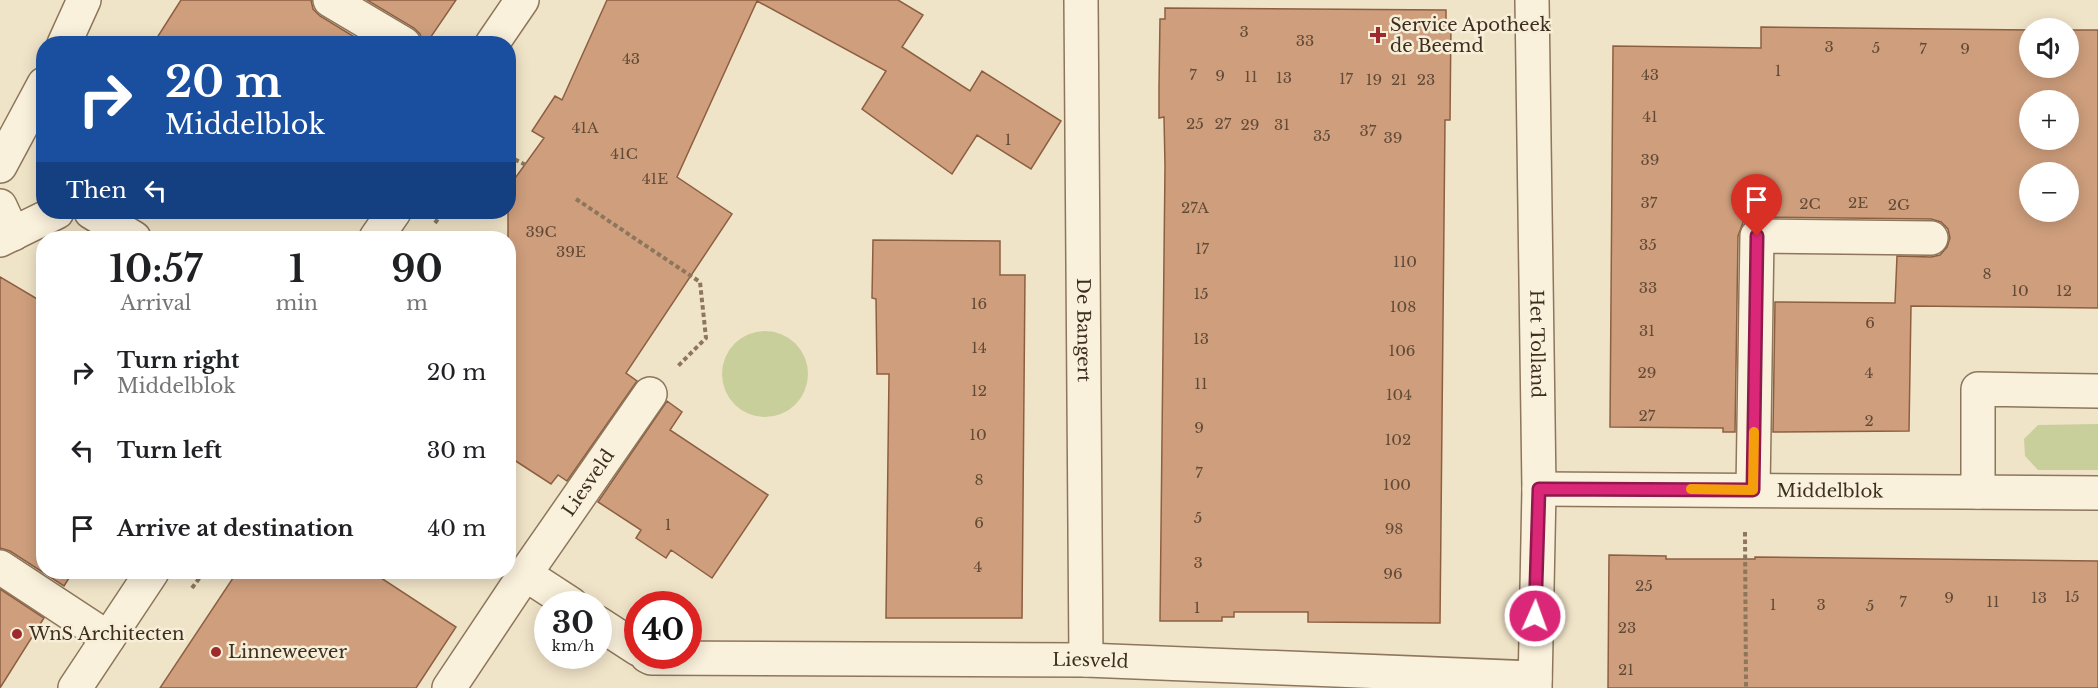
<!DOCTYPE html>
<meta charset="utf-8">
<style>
:root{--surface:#fff;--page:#f6f6f6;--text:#202124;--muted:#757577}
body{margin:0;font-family:"Libre Baskerville",serif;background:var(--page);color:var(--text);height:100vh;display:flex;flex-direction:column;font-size:22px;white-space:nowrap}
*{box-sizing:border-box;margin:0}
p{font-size:20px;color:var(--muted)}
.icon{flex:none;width:33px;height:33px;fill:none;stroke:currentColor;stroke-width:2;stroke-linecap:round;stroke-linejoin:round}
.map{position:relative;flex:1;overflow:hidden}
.panel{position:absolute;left:36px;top:231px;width:480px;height:348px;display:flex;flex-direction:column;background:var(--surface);border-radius:24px;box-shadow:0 3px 15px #0003}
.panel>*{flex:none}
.hud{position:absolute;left:36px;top:36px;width:480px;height:183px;border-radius:24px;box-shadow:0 3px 15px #0003;background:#1a4fa0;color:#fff;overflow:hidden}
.controls{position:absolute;left:2019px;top:18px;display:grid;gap:12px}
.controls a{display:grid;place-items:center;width:60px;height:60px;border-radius:50%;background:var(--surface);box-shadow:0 3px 15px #0003;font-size:30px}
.speed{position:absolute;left:534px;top:591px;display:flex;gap:12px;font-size:30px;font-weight:700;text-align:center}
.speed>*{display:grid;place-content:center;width:78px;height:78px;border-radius:50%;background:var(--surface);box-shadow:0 3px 15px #0003;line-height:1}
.speed small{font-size:15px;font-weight:400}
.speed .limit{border:9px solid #d22;background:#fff;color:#111}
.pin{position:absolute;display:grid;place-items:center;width:51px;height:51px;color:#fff;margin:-62px -26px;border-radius:50% 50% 50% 0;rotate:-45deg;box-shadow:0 0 6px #0007}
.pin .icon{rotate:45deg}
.me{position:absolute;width:66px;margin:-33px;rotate:2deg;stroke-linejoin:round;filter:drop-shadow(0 0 4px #0008)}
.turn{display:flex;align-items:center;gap:21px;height:126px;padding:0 30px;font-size:27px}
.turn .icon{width:78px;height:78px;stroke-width:2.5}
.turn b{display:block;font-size:42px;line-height:51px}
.then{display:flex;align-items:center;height:57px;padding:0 30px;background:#0003;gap:12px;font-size:22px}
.eta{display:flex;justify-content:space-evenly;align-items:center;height:102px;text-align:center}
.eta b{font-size:36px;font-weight:700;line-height:42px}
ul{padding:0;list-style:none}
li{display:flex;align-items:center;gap:18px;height:78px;padding:0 30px}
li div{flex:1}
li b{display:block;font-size:22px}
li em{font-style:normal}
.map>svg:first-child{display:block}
.green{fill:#c9cf9b}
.building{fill:#cf9f7d;stroke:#8d5f41;stroke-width:1.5;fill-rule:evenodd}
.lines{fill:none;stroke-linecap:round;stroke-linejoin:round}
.minor-casing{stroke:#8d765c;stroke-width:36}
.path{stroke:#8d765c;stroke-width:4;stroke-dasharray:4.5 3;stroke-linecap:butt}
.minor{stroke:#faf1dc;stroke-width:33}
.route-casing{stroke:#8e194d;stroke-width:15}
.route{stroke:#db2777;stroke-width:10}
.slow{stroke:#f59e0b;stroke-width:10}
.poi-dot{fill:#9e2a2b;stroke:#f7eed8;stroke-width:2}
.labels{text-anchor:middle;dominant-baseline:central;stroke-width:5;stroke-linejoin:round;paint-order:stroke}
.number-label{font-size:15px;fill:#624a37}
.poi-label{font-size:18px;fill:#3d2e20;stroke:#f7eed8;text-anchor:start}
.street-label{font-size:18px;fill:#3d2e20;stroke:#f7eed8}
</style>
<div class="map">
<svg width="2098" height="688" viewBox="0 0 2098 688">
<rect width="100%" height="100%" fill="#f0e4c8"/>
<path class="green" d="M722 374a43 43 0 1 1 86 0a43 43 0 1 1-86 0Z
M2098 424V470H2038L2025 456 2024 439 2038 425Z"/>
<path class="building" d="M181 0H311L313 9 320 16 366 44H153Z
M367 0H456L426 44H423L420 34 414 28Z
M607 0H898L923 15 902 47 970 91 982 71 1061 121 1031 169 977 135 952 174 862 109 886 71 757 1 677 177 732 214 626 373 637 381 567 481 558 475 551 484 508 456V188L544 138 532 131 555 96 562 100Z
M1165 8 1446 10V21H1451L1450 120H1445L1440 623 1308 622V612H1234V617H1222V621H1160L1165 166 1164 117 1159 118V88L1160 19H1165Z
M1761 27 2030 30V68H2068V30H2098V308L1911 306 1909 431 1773 432 1775 302 1895 303 1897 256 1931 257 1940 255 1947 247 1950 238 1948 229 1941 222 1931 219 1757 217 1744 220 1738 236 1735 432H1723V428L1610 427 1613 46 1761 48ZM2030 100H2068V140H2030ZM2030 172H2068V212H2030Z
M873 240 1000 241V275H1025L1022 618H886L889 374H877L876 299 872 298Z
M0 277 44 303V572H73L64 586 10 551 0 548Z
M667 401 682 412 670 430 768 495 712 578 671 550 666 558 636 538 641 530 598 502Z
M1609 555 1666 556V559H1755V557L2098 561V688H1608Z
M237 572H372L456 627 416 688H160Z
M0 589 44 618 0 688Z"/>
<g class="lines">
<g class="minor-casing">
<g id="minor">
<path d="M330 0 404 44"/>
<path id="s1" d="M1081 0 1086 660"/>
<path id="s2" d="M1532 0 1539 489 1535 688"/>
<path d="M64 44 84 0"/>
<path d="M492 44 522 0"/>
<path d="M0 166 44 84"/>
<path d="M0 206 13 234"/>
<path d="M91 212 134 238"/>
<path d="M376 238 394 212"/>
<path d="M0 240 57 212"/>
<path id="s3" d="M1539 489 2098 493"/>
<path d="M1753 490 1757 236 1931 238"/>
<path d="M1978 492V389L2098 391"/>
<path d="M0 567 108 638"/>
<path d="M525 574 571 604"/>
<path d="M598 623 638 649"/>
<path id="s4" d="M647 656 651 658 1086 660 1535 678"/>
<path d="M75 688 152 572"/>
<path id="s5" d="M449 688 525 574 650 394"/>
</g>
</g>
<path class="path" d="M508 156 526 165
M576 199 700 282 706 338 678 366
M435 223 443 212
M1745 532 1746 688
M192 588 204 572"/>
<use href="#minor" class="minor"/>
</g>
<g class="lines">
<g class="route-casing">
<path id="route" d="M1535 616 1539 489 1753 490 1757 236"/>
</g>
<use href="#route" class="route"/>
<path class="slow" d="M1691 489 1753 490 1754 432"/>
</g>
<g class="poi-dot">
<path d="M1375 26h6v6h6v6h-6v6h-6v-6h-6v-6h6z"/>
<circle cx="17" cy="634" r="6"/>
<circle cx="216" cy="652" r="6"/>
</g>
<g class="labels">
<g class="number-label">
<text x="1244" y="31">3</text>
<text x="1305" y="40">33</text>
<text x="1829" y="46">3</text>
<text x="1876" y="47">5</text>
<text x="1923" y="48">7</text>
<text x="1965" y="48">9</text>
<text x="631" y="58">43</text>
<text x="1778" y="70">1</text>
<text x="1193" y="74">7</text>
<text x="1650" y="74">43</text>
<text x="1220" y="75">9</text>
<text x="1251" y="76">11</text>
<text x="1284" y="77">13</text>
<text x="1346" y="78">17</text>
<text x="1374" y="79">19</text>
<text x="1399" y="79">21</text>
<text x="1426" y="79">23</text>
<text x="1650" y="116">41</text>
<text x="1195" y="123">25</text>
<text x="1223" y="123">27</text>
<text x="1250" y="124">29</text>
<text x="1282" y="124">31</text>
<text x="585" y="127">41A</text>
<text x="1368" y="130">37</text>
<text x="1322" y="135">35</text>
<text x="1393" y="137">39</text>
<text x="1008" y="139">1</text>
<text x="624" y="153">41C</text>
<text x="1650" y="159">39</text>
<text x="655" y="178">41E</text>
<text x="1649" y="202">37</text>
<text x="1858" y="202">2E</text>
<text x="1810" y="203">2C</text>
<text x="1899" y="204">2G</text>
<text x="1195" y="207">27A</text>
<text x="541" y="231">39C</text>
<text x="1648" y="244">35</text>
<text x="1202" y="248">17</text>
<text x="571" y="251">39E</text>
<text x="1405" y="261">110</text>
<text x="1987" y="273">8</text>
<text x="1648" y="287">33</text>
<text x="2020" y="290">10</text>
<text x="2064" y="290">12</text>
<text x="1201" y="293">15</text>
<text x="979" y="303">16</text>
<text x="1403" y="306">108</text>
<text x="1870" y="322">6</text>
<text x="1647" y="330">31</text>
<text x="1201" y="338">13</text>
<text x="979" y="347">14</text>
<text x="1402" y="350">106</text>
<text x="1647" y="372">29</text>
<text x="1869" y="372">4</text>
<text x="1201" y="383">11</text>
<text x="979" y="390">12</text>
<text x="1399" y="394">104</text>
<text x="1647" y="415">27</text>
<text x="1869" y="420">2</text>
<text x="1199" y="427">9</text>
<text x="978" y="434">10</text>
<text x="1398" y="439">102</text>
<text x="1199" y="472">7</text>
<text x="979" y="479">8</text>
<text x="1397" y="484">100</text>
<text x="1198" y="517">5</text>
<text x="979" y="522">6</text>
<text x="668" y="524">1</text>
<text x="1394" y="528">98</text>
<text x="1198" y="562">3</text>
<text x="978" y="566">4</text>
<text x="1393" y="573">96</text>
<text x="1644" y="585">25</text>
<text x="2072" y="596">15</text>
<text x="1949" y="597">9</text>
<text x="2039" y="597">13</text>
<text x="1903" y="601">7</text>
<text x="1993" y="601">11</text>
<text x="1773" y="604">1</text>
<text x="1821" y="604">3</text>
<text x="1870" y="605">5</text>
<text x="1197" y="607">1</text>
<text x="1627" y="627">23</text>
<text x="1626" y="669">21</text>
</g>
<g class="poi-label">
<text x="1390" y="25">Service Apotheek<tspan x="1390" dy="21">de Beemd</tspan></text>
<text x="29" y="634">WnS Architecten</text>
<text x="228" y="652">Linneweever</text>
</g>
<g class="street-label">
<text stroke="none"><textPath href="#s1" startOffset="330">De Bangert</textPath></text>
<text stroke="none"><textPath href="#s2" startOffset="344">Het Tolland</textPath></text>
<text stroke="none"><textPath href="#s5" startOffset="248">Liesveld</textPath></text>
<text stroke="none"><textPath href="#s3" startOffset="291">Middelblok</textPath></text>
<text stroke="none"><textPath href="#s4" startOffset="444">Liesveld</textPath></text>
</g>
</g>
</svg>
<div class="controls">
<a><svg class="icon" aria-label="sound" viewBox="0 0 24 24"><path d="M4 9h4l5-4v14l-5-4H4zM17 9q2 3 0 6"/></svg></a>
<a>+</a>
<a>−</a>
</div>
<div class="speed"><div>30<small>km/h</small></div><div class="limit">40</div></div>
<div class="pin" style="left:1757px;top:236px;background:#d93025"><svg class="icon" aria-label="arrive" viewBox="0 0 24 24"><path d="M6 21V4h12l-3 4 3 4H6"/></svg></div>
<svg class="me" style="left:1535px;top:616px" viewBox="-20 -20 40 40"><circle r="17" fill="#db2777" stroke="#fff" stroke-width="3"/><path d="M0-11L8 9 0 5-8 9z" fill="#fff"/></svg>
<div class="hud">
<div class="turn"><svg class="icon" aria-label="right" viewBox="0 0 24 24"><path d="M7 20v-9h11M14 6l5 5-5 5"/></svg><div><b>20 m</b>Middelblok</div></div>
<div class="then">Then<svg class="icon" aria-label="left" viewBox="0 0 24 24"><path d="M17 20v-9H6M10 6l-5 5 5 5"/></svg></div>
</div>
<section class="panel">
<div class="eta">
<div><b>10:57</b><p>Arrival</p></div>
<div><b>1</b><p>min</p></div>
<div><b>90</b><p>m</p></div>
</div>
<ul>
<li><svg class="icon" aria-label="right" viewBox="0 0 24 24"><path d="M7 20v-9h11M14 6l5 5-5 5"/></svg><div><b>Turn right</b><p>Middelblok</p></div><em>20 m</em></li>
<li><svg class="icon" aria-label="left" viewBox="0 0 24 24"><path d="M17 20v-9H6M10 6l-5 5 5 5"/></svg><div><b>Turn left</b></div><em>30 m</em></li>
<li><svg class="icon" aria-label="arrive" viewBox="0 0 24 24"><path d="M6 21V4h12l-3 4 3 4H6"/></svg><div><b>Arrive at destination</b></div><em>40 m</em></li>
</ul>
</section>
</div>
